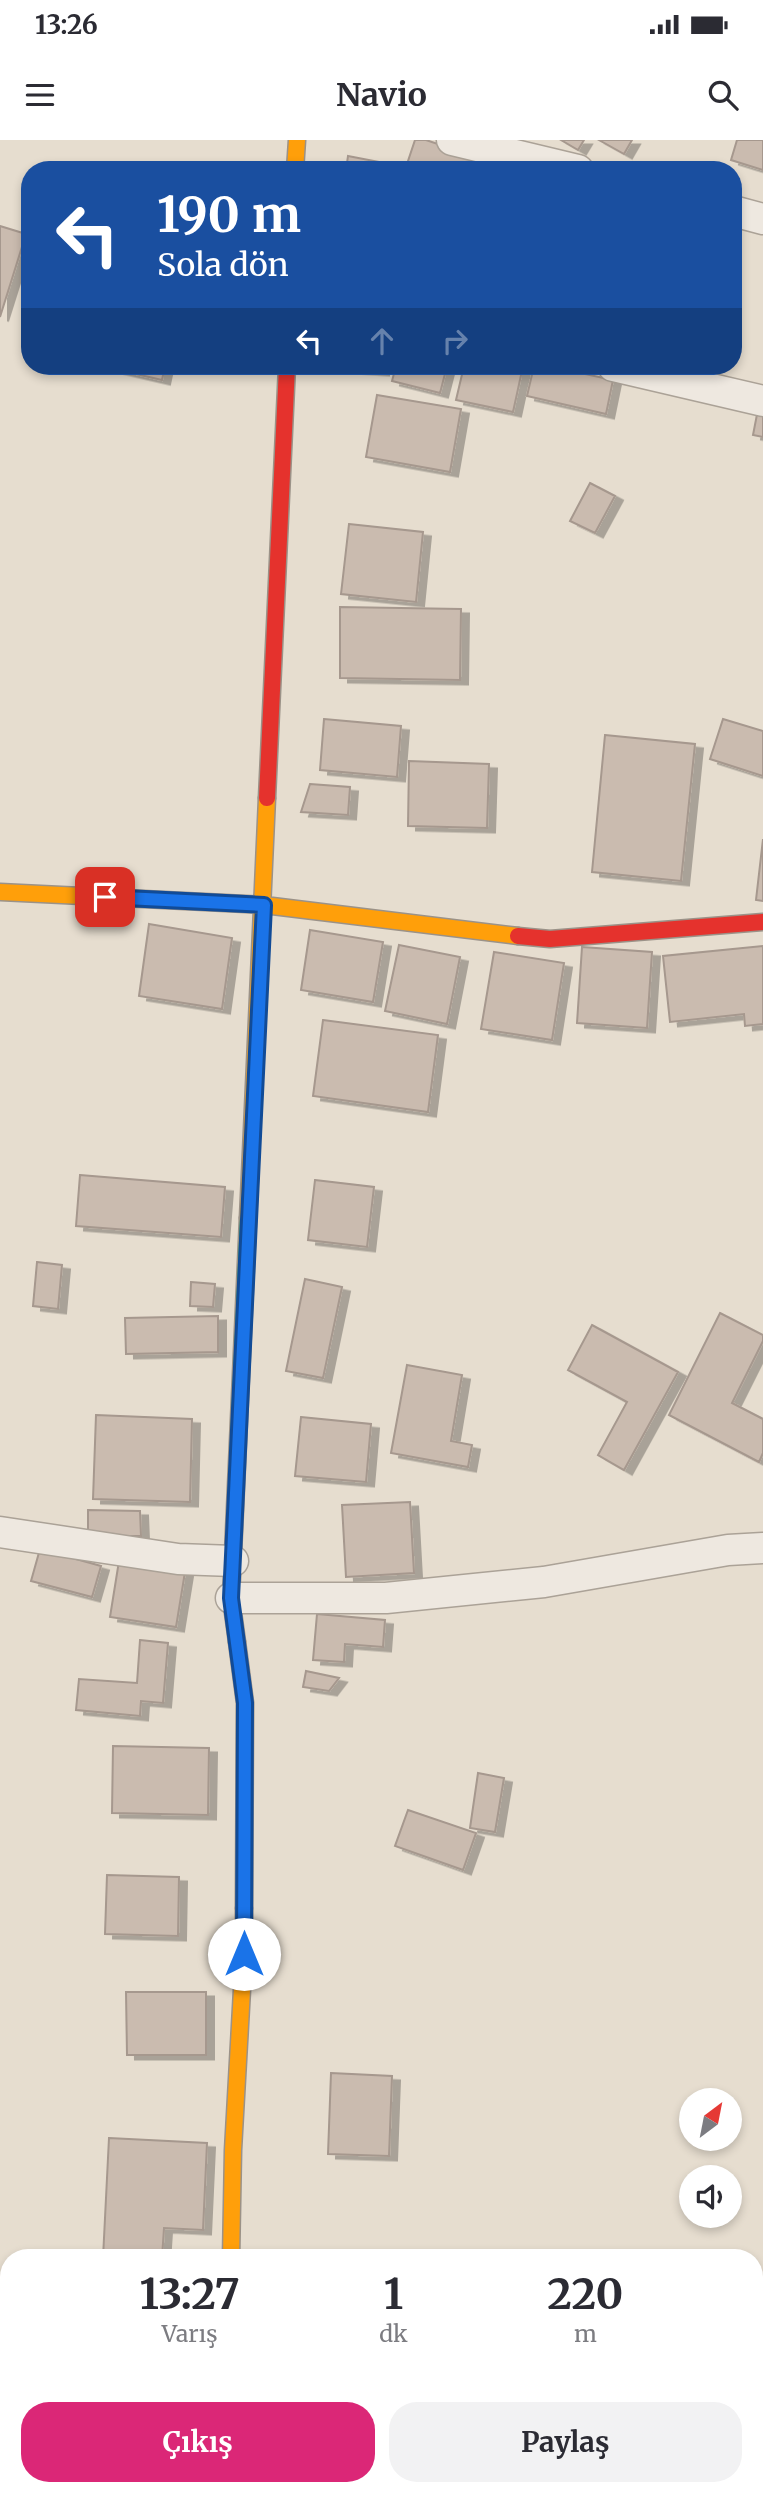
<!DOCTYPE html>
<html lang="tr">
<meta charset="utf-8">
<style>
:root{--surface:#fff;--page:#f2f2f3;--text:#2b2b33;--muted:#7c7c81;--accent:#db2777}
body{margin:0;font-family:Merriweather,serif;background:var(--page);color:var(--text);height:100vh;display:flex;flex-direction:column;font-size:26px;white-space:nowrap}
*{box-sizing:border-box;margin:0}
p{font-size:23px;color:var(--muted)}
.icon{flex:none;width:38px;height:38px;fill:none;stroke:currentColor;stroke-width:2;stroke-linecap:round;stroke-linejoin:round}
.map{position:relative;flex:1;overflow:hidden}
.details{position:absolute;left:0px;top:2109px;width:763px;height:247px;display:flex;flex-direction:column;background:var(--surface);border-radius:28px 28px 0 0;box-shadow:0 4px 10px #0003}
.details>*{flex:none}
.top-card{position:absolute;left:21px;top:21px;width:721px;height:214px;border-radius:28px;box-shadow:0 4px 10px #0003;background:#1a4fa0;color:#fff;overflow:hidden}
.needle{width:46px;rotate:32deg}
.fabs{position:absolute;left:679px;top:1948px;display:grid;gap:14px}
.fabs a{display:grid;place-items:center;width:63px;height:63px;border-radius:50%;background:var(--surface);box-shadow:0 4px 10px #0003;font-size:35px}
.pin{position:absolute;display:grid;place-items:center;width:60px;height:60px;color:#fff;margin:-30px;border-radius:14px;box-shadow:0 4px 10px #0006}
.me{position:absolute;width:77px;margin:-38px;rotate:0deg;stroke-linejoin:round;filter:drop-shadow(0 0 5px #0008)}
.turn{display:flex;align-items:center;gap:24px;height:147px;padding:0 21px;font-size:32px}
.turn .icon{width:91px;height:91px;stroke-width:2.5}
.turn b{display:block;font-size:49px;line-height:60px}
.lanes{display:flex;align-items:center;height:66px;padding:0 21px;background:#0003;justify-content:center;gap:35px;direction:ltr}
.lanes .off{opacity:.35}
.eta{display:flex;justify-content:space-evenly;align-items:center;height:119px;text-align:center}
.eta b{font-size:42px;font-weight:700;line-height:49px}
.button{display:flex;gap:14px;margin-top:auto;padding:14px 21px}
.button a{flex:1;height:80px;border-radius:28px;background:var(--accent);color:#fff;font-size:28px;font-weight:700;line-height:80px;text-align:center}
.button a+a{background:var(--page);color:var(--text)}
.status{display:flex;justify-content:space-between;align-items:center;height:49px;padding:0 35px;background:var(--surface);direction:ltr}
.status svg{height:19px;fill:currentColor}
header{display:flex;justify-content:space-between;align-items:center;height:91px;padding:0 21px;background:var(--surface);font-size:32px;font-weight:700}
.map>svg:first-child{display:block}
.building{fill:#cabbaf;stroke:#a6988e;stroke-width:2;filter:url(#shadow)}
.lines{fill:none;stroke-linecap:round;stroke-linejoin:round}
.street-casing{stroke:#aba297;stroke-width:33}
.fast-casing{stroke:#9b9288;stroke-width:19}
.slow-casing{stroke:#9b9288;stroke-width:19}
.jam-casing{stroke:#9b9288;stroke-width:19}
.street{stroke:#eee8e0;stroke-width:30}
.fast{stroke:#30b455;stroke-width:16}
.slow{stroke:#ff9f0a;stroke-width:16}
.jam{stroke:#e5322d;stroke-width:16}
.route-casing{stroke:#114b97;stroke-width:18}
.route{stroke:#1a73e8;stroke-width:12}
</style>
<div class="status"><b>13:26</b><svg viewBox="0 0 49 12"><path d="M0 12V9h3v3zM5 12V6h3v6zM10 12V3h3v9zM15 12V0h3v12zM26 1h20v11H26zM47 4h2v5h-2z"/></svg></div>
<header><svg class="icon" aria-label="menu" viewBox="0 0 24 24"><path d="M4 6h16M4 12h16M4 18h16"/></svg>Navio<svg class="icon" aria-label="search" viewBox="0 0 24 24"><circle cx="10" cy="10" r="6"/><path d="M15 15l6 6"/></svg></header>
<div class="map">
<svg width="763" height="2354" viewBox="0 0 763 2354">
<defs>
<filter id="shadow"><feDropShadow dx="8" dy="4.5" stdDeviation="0" flood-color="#0004"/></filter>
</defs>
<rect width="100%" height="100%" fill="#e6ddcf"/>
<path class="building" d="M415 0H426L488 21 485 30H405Z
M561 0H584L578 10Z
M599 0H632L624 14Z
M737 0H763V30L731 20Z
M348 16 400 26 399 30H346Z
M0 86 26 94 0 177Z
M110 226H165L162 240 110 228Z
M340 226H381V231L340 228Z
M396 226H447L440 253 392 241Z
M464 226H523L513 272 456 260Z
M534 226H548L613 240 606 274 527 256Z
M377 255 461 269 450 332 366 317Z
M759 264 763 265V297L753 295Z
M590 343 615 356 595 393 570 381Z
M349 384 423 392 416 462 341 454Z
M340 467 461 469 460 540 340 538Z
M324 579 401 586 397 637 320 630Z
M723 579 763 591V636L710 619Z
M605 595 695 604 681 741 592 732Z
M409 621 489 624 487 688 408 686Z
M310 644 350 647 348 675 301 672Z
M763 699V761L756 760Z
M149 784 232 798 222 869 139 856Z
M310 790 383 802 373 862 301 850Z
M399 805 460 817 447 884 385 871Z
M763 806V884L745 886 744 874 670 882 663 816Z
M582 807 652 812 647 888 577 883Z
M494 812 564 823 552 900 481 889Z
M323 880 438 895 428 972 313 956Z
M80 1035 225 1047 221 1097 76 1086Z
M315 1040 374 1047 367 1107 308 1100Z
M37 1122 62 1125 58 1169 33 1166Z
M305 1139 342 1147 323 1238 286 1231Z
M191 1142 215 1144 213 1167 190 1166Z
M720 1173 763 1195V1201L732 1263 763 1279V1313L759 1322 669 1275Z
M218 1176V1212L126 1214 125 1178Z
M592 1185 678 1232 624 1330 598 1315 627 1262 568 1230Z
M407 1225 462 1235 451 1301 472 1305 468 1327 391 1313Z
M96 1275 192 1279 190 1362 93 1359Z
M301 1277 371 1284 366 1342 295 1336Z
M410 1362 414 1433 346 1437 342 1365Z
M88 1370 140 1371 141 1396H88Z
M40 1409 101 1426 92 1457 31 1441Z
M119 1421 185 1432 176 1487 110 1477Z
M317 1474 385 1480 383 1507 345 1504 344 1522 313 1520Z
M140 1500 168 1503 163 1563 141 1561 140 1576 76 1570 79 1539 137 1543Z
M306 1531 339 1538 329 1551 303 1547Z
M113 1606 209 1608 208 1675 112 1673Z
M478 1633 504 1638 495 1692 470 1688Z
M408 1670 476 1693 463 1730 395 1706Z
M107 1735 179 1737 178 1796 105 1794Z
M126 1852H206V1915H127Z
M331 1933 392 1936 389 2016 328 2014Z
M109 1998 207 2003 203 2090 164 2088 162 2118H103Z
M277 2347H341L339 2354H275Z
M392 2347 422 2354H390Z"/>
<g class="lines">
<g class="street-casing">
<path id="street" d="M452 0 578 30
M733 71 763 79
M613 226 763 261
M0 1392 178 1419 233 1421
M231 1458H386L544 1442 728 1410 763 1408"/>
</g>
<g class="fast-casing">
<path id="fast" d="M237 1502 231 1458 248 1078
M226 2347V2354"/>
</g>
<g class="slow-casing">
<path id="slow" d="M295 30 297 0
M0 752 264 765 518 796
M248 1078 267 658
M231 2118 233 2010 244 1814V1768"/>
</g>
<g class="jam-casing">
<path id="jam" d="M267 658 287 226
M518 796 550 799 763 782
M237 1502 245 1563 244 1768"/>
</g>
<use href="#street" class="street"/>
<use href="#fast" class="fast"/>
<use href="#slow" class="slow"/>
<use href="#jam" class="jam"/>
</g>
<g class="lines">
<g class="route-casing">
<path id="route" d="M105 757 264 765 231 1458 245 1563 244 1814"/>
</g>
<use href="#route" class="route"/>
</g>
</svg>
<div class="fabs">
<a><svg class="needle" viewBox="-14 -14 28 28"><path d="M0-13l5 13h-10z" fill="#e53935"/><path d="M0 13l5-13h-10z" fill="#7c7c81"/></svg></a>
<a><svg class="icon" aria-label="sound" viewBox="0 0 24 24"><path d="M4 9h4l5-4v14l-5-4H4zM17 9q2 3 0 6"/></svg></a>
</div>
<div class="pin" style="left:105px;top:757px;background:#d93025"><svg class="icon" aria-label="arrive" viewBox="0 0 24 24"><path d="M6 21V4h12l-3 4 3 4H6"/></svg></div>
<svg class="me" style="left:244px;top:1814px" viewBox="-20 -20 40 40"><circle r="19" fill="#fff"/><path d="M0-13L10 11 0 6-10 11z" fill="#1a73e8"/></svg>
<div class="top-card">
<div class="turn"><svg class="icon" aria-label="left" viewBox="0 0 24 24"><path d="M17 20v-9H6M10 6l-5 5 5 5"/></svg><div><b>190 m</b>Sola dön</div></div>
<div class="lanes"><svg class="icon" aria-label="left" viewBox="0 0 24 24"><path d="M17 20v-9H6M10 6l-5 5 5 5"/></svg><svg class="icon off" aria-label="ahead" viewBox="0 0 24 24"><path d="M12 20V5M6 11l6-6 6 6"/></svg><svg class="icon off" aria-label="right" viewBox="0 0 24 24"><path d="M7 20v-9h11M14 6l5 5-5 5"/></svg></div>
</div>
<section class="details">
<div class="eta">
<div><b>13:27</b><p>Varış</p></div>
<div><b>1</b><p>dk</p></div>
<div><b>220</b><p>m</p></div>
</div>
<div class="button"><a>Çıkış</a><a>Paylaş</a></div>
</section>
</div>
